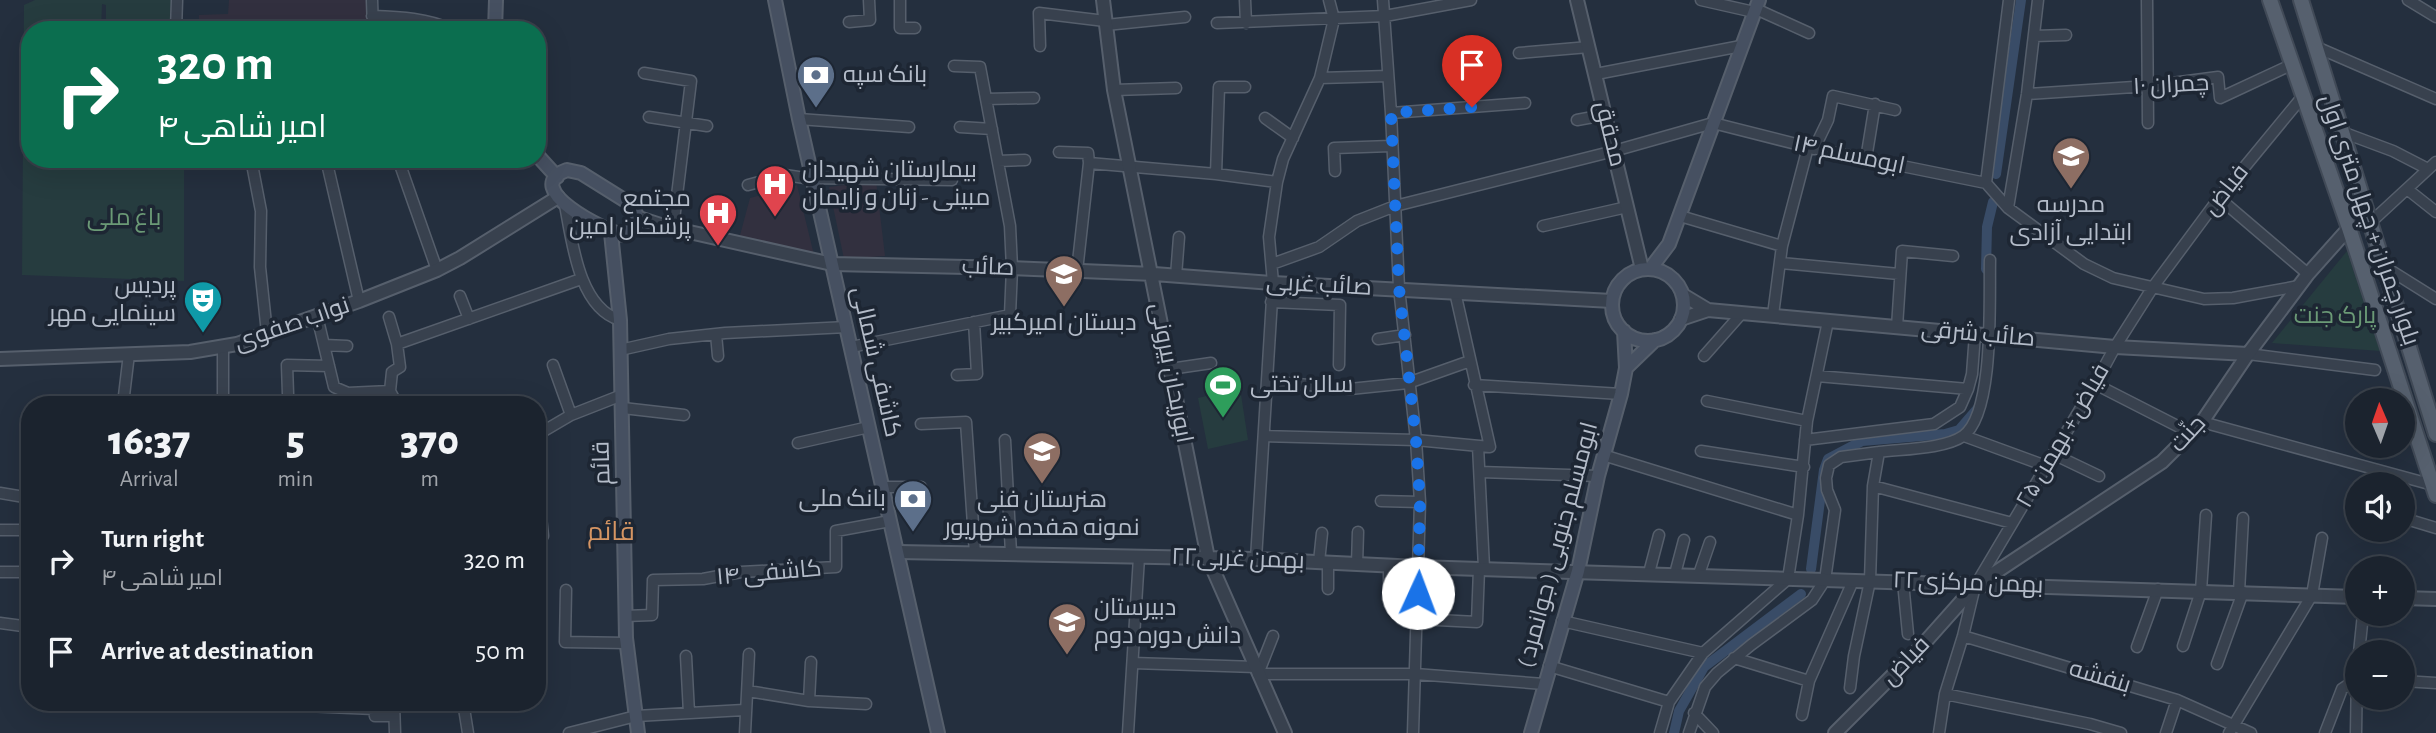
<!DOCTYPE html>
<meta charset="utf-8">
<style>
:root{--surface:#1b232e;--page:#282f3a;--text:#f1f3f6;--muted:#a0a4aa;--line:#39404a}
body{margin:0;font-family:"Alegreya Sans",Cairo,sans-serif;background:var(--page);color:var(--text);height:100vh;display:flex;flex-direction:column;font-size:26px;white-space:nowrap}
*{box-sizing:border-box;margin:0}
p{font-size:23px;color:var(--muted)}
.icon{flex:none;width:38px;height:38px;fill:none;stroke:currentColor;stroke-width:2;stroke-linecap:round;stroke-linejoin:round}
.map{position:relative;flex:1;overflow:hidden}
.side{position:absolute;left:21px;top:396px;width:525px;height:315px;display:flex;flex-direction:column;background:var(--surface);border-radius:28px;box-shadow:0 7px 28px #0002,0 0 0 2px var(--line)}
.side>*{flex:none}
.top-card{position:absolute;left:21px;top:21px;width:525px;height:147px;border-radius:28px;box-shadow:0 7px 28px #0002,0 0 0 2px var(--line);background:#0b6e4f;color:#fff;overflow:hidden}
.needle{width:46px;rotate:358deg}
.fabs{position:absolute;left:2345px;top:388px;display:grid;gap:14px}
.fabs a{display:grid;place-items:center;width:70px;height:70px;border-radius:50%;background:var(--surface);box-shadow:0 7px 28px #0002,0 0 0 2px var(--line);font-size:35px}
.pin{position:absolute;display:grid;place-items:center;width:60px;height:60px;color:#fff;margin:-72px -30px;border-radius:50% 50% 50% 0;rotate:-45deg;box-shadow:0 0 7px #0007}
.pin .icon{rotate:45deg}
.me{position:absolute;width:77px;margin:-38px;rotate:2deg;stroke-linejoin:round;filter:drop-shadow(0 0 5px #0008)}
.turn{display:flex;align-items:center;gap:24px;height:147px;padding:0 21px;font-size:32px}
.turn .icon{width:91px;height:91px;stroke-width:2.5}
.turn b{display:block;font-size:49px;line-height:60px}
.eta{display:flex;justify-content:space-evenly;align-items:center;height:119px;text-align:center}
.eta b{font-size:42px;font-weight:800;line-height:49px}
ul{padding:0;list-style:none}
li{display:flex;align-items:center;gap:21px;height:91px;padding:0 21px}
li div{flex:1}
li b{display:block;font-size:26px}
li em{font-style:normal}
.map>svg:first-child{display:block}
.medical{fill:#32303f}
.green{fill:#263c3f}
.lines{fill:none;stroke-linecap:round;stroke-linejoin:round}
.canal{stroke:#394c67;stroke-width:10}
.minor-casing{stroke:#565f6c;stroke-width:13}
.tertiary-casing{stroke:#565f6c;stroke-width:16}
.secondary-casing{stroke:#565f6c;stroke-width:16}
.primary-casing{stroke:#414a57;stroke-width:18}
.minor{stroke:#38414e;stroke-width:10}
.tertiary{stroke:#38414e;stroke-width:12}
.secondary{stroke:#465061;stroke-width:12}
.primary{stroke:#56606e;stroke-width:14}
.route{stroke:#1a73e8;stroke-width:12;stroke-dasharray:0 21.6}
.labels{text-anchor:middle;dominant-baseline:central;stroke-width:7;stroke-linejoin:round;paint-order:stroke}
.poi-label{font-size:24px;fill:#b4bcc9;stroke:#1d2633;text-anchor:start}
.street-label{font-size:24px;fill:#b4bcc9;stroke:#1d2633}
.park-label{font-size:24px;fill:#6b9a76;stroke:#1d2633}
.neighbourhood-label{font-size:26px;fill:#d59563;stroke:#1d2633}
</style>
<div class="map">
<svg width="2436" height="733" viewBox="0 0 2436 733">
<rect width="100%" height="100%" fill="#242f3e"/>
<path class="medical" d="M229 0H366L368 30H199V15L228 14Z
M876 181 885 256 844 259 829 187Z
M797 185 814 255 739 239 750 198Z"/>
<path class="green" d="M35 0H183V30H106V5L102 4 101 30H30V159H97V165L101 164 102 159H184V281L22 275 24 5Z
M2347 251 2380 351 2272 343Z
M1240 388 1248 440 1208 449 1198 398Z"/>
<g class="lines">
<path class="canal" d="M1996 174 2021 0
M1986 269 1987 227 1993 202
M1811 569 1824 470 1828 459 1862 441 1945 434 1959 430 1978 408
M1674 733 1679 711 1704 667 1801 594"/>
<g class="minor-casing">
<path id="minor" d="M372 0 373 30
M900 0V28H915
M1245 0 1246 23
M1383 0 1391 113 1399 288 1416 440 1420 502 1413 733
M1701 0 1754 12
M2147 0 2148 123
M2408 0 2436 17
M1756 9 1809 33
M372 16C401 17 427 18 453 30
M849 22 870 20 869 0
M1217 23 1385 16 1471 0
M1106 25 1185 17
M176 30 177 0
M2034 36 2066 35
M1040 46 1039 13 1105 21
M2314 46 2436 99
M1519 53 1589 47
M644 73 691 81 673 228
M1596 74 1741 46
M1320 78 1388 76
M1114 90 1176 88
M2027 94 2149 86 2218 77 2220 98 2293 64
M986 99 1034 98
M1391 113 1525 103
M649 117 707 126
M1265 118 1293 138
M799 119 909 127
M1577 120 1604 115
M960 127 992 129
M2342 132 2393 151 2428 169
M1814 149 1828 120 1833 96 1895 110
M1059 152 1088 153 1089 163
M251 159 261 211 260 267 267 333
M326 159 359 301
M398 159 437 270
M1866 159 1875 104
M998 161 1025 160
M1335 171 1334 148 1391 146
M1216 174 1219 87H1245
M1986 183 2008 208 2084 264 2113 278 2204 299 2233 298 2299 286
M1986 183 2009 0
M748 185 785 175 805 178 952 180
M2407 189 2436 212
M2219 198 2308 274
M565 205C572 242 579 308 620 320
M2008 208 2027 94 2038 0
M1680 216 1782 246
M2371 222 2436 162
M1543 226 1627 207
M1781 263 1899 274
M1272 264 1319 247 1357 221 1395 206 1614 151 1713 123 1808 147 1986 183
M2385 267 2436 299
M1077 271 1089 163 1216 174 1277 182
M1176 276 1179 237
M460 296 469 319
M1271 302 1340 305 1339 365
M1773 315 1782 246 1808 147
M317 316 334 387 348 393 349 404
M389 317 397 344
M1897 327 1902 251 1953 256
M716 334 718 356
M1378 339 1405 335
M324 345 347 346
M223 347V404
M851 347 1010 315 1012 268 1010 226 980 67 954 66
M620 350 669 339 725 333 847 327
M2248 354 2375 370
M1704 356 1742 313
M553 365 571 415
M1170 369 1211 363
M957 375 977 374 974 322
M1817 376 1968 389
M1268 381 1350 389 1408 383 1470 361
M2095 384 2191 433
M1474 385 1621 394
M390 391 397 404
M348 393 390 391 392 372 400 367 397 344 581 279
M288 394 287 365 329 366
M1707 401 1807 421
M123 404 129 354
M623 408 684 415
M2202 422 2433 485
M921 424 966 422 975 554
M537 435 571 415 622 395
M1264 436 1416 440 1490 447 1455 292
M1964 436 2046 466
M1005 440 1011 553
M1805 440 1934 424 1960 407 1968 389 1972 374 1975 334
M798 443 869 427
M1478 446 1484 568
M1701 451 1804 467
M2053 454 2099 476
M1603 455 1798 515
M1480 472 1598 476
M537 479 543 536H537
M1873 486 2012 523
M883 487H921
M0 493 30 498
M1381 501 1420 502
M2403 518 2436 528
M0 530H25
M1256 559 1273 283 1269 237 1277 182 1283 159 1320 78 1334 19 1329 0
M1319 562 1322 533
M1328 562V589
M1357 564 1358 532
M1389 565V594
M0 572H24
M1649 573 1659 535
M1675 574 1684 540
M1699 574 1710 542
M1903 582 1908 634
M566 590 565 642 627 643
M2239 592 2243 518
M625 616 652 615 653 580 703 579 741 572 836 567V531L890 521
M1417 619 1477 622 1479 569
M1562 621 1703 653
M0 623 30 627
M1273 636 1258 674H1415L1544 684
M1963 636 2177 700 2251 733
M2183 646 2201 591 2206 515
M2137 647 2158 589
M2359 653 2363 614
M686 656 689 713
M1734 658 1809 681
M1133 663 1256 667
M2217 664 2243 592
M1549 666 1669 702
M2403 681 2436 683
M1850 688 1854 656 1870 581 1873 486 1879 452C1901 449 1945 449 1963 436 1995 414 1989 297 1990 260
M748 691 809 701 811 662
M1945 694 2090 724 2121 733
M809 701 866 704
M394 702 395 733
M463 702 468 733
M305 706 374 709 375 716H394
M1694 713 1713 733
M1802 715 1809 681 1853 581
M569 733 636 716 744 710
M745 733 749 654
M1128 733 1139 557
M1660 733 1669 702 1703 653 1788 579 1798 515 1807 421 1828 321
M1689 733 1705 687 1717 673 1751 645 1812 600 1825 580 1835 510 1827 490 1826 478 1829 465 1841 457 1879 452
M1939 733 1945 694 1963 636 1975 586 2095 384 2115 347 2153 287 2219 198 2303 96
M2166 733 2177 700
M2229 733 2312 595 2322 538
M2325 733 2342 689 2357 679
M2356 733 2357 668"/>
</g>
<g class="tertiary-casing">
<path id="tertiary" d="M1103 0 1114 90 1208 558 1285 733
M1577 0 1642 269
M636 217 667 227 832 264 1012 268 1154 274 1273 283 1612 301
M1683 295 1708 310
M1681 319 1708 310 2115 347 2248 354
M0 359 190 352 237 344 359 301 437 270 460 258 558 197
M898 552 1256 559 1418 567 2357 597
M2403 598 2436 599
M1835 733 1918 650 1975 586 2162 462 2202 422 2248 354 2308 274 2349 228"/>
</g>
<g class="secondary-casing">
<path id="secondary" d="M775 0 799 119 938 733
M495 30 496 0
M537 155 557 177
M567 170 581 173 629 203C641 214 638 229 624 235 606 232 518 188 567 170Z
M611 233 620 320 626 638 638 733
M1650 269 1669 244 1759 0
M1612 305a36 36 0 1 1 72 0a36 36 0 1 1-72 0Z
M1626 368 1655 340
M1531 733 1578 571 1598 476 1621 394 1626 368 1624 331"/>
</g>
<g class="primary-casing">
<path id="primary" d="M2270 0 2349 228 2436 495
M2301 0 2436 434"/>
</g>
<use href="#minor" class="minor"/>
<use href="#tertiary" class="tertiary"/>
<use href="#secondary" class="secondary"/>
<use href="#primary" class="primary"/>
</g>
<g class="lines">
<path class="route" d="M1418 593 1420 502 1416 440 1399 288 1391 113 1472 107"/>
</g>
<defs>
<g id="bank-pin" transform="scale(2.0125)"><path d="M0 17L-7.5 6A9.5 9.5 0 1 1 7.5 6Z" fill="#5c6f8a" stroke="#1d2633"/><path d="M-6-4H6V4H-6ZM0-2.3a2.3 2.3 0 1 0 0 4.6a2.3 2.3 0 1 0 0-4.6Z" fill="#fff"/></g>
<g id="school-pin" transform="scale(2.0125)"><path d="M0 17L-7.5 6A9.5 9.5 0 1 1 7.5 6Z" fill="#8d6e63" stroke="#1d2633"/><path d="M0-5L7-2L0 1L-7-2ZM-4 1L0 2.5L4 1V4Q0 6-4 4Z" fill="#fff"/></g>
<g id="hospital-pin" transform="scale(2.0125)"><path d="M0 17L-7.5 6A9.5 9.5 0 1 1 7.5 6Z" fill="#e0444e" stroke="#1d2633"/><path d="M-5-5h3v3.5h4V-5h3V5h-3V1.5h-4V5h-3Z" fill="#fff"/></g>
<g id="theatre-pin" transform="scale(2.0125)"><path d="M0 17L-7.5 6A9.5 9.5 0 1 1 7.5 6Z" fill="#0f9aa8" stroke="#1d2633"/><path d="M-5-5.5Q0-4 5-5.5V0Q5 5 0 6Q-5 5-5 0ZM-3.3-2.5H-1v1.5H-3.3ZM1-2.5H3.3v1.5H1ZM-2.8 1Q0 5.5 2.8 1Z" fill="#fff"/></g>
<g id="stadium-pin" transform="scale(2.0125)"><path d="M0 17L-7.5 6A9.5 9.5 0 1 1 7.5 6Z" fill="#2e9e5b" stroke="#1d2633"/><path d="M0-5a6.5 5 0 1 0 0 10a6.5 5 0 1 0 0-10ZM-3.5-1.8h7v3.6h-7Z" fill="#fff"/></g>
</defs>
<g fill-rule="evenodd">
<use href="#bank-pin" x="816" y="75"/>
<use href="#school-pin" x="2071" y="156"/>
<use href="#hospital-pin" x="775" y="184"/>
<use href="#hospital-pin" x="718" y="213"/>
<use href="#school-pin" x="1064" y="274"/>
<use href="#theatre-pin" x="203" y="300"/>
<use href="#stadium-pin" x="1223" y="385"/>
<use href="#school-pin" x="1042" y="451"/>
<use href="#bank-pin" x="913" y="499"/>
<use href="#school-pin" x="1067" y="622"/>
</g>
<g class="labels">
<g class="poi-label">
<text x="843" y="75">بانک سپه</text>
<text x="802" y="170">بیمارستان شهیدان<tspan x="802" dy="28">مبینی - زنان و زایمان</tspan></text>
<text x="691" y="199" text-anchor="end">مجتمع<tspan x="691" dy="28">پزشکان امین</tspan></text>
<text x="2071" y="205" text-anchor="middle">مدرسه<tspan x="2071" dy="28">ابتدایی آزادی</tspan></text>
<text x="176" y="286" text-anchor="end">پردیس<tspan x="176" dy="28">سینمایی مهر</tspan></text>
<text x="1064" y="323" text-anchor="middle">دبستان امیرکبیر</text>
<text x="1250" y="385">سالن تختی</text>
<text x="886" y="499" text-anchor="end">بانک ملی</text>
<text x="1042" y="500" text-anchor="middle">هنرستان فنی<tspan x="1042" dy="28">نمونه هفده شهریور</tspan></text>
<text x="1094" y="608">دبیرستان<tspan x="1094" dy="28">دانش دوره دوم</tspan></text>
</g>
<g class="street-label">
<text transform="translate(2171 85) rotate(-3)">چمران ۱۰</text>
<text transform="translate(1610 134) rotate(76)">محقق</text>
<text transform="translate(1849 155) rotate(12)">ابومسلم ۱۴</text>
<text transform="translate(2226 190) rotate(-52)">فیاض</text>
<text transform="translate(2369 220) rotate(71)">بلوار چمران + چهل متری اول</text>
<text transform="translate(988 267) rotate(2)">صائب</text>
<text transform="translate(1319 285) rotate(3)">صائب غربی</text>
<text transform="translate(292 324) rotate(-19)">نواب صفوی</text>
<text transform="translate(1978 334) rotate(5)">صائب شرقی</text>
<text transform="translate(876 362) rotate(77)">کاشفی شمالی</text>
<text transform="translate(1171 373) rotate(79)">ابوریحان بیرونی</text>
<text transform="translate(2188 434) rotate(-48)">جنّت</text>
<text transform="translate(2063 436) rotate(-60)">فیاض + بهمن ۲۵</text>
<text transform="translate(602 463) rotate(-91)">قائم</text>
<text transform="translate(1558 545) rotate(-75)">ابومسلم جنوبی ( جوانمرد )</text>
<text transform="translate(1238 559) rotate(2)">۲۲بهمن غربی</text>
<text transform="translate(769 573) rotate(-5)">کاشفی ۱۴</text>
<text transform="translate(1968 583) rotate(2)">۲۲بهمن مرکزی</text>
<text transform="translate(1906 661) rotate(-46)">فیاض</text>
<text transform="translate(2100 677) rotate(17)">بنفشه</text>
</g>
<g class="park-label">
<text x="124" y="218">باغ ملی</text>
<text x="2335" y="316">پارک جنت</text>
</g>
<g class="neighbourhood-label">
<text x="611" y="532">قائم</text>
</g>
</g>
</svg>
<div class="fabs">
<a><svg class="needle" viewBox="-14 -14 28 28"><path d="M0-13l5 13h-10z" fill="#e53935"/><path d="M0 13l5-13h-10z" fill="#a0a4aa"/></svg></a>
<a><svg class="icon" aria-label="sound" viewBox="0 0 24 24"><path d="M4 9h4l5-4v14l-5-4H4zM17 9q2 3 0 6"/></svg></a>
<a>+</a>
<a>−</a>
</div>
<div class="pin" style="left:1472px;top:107px;background:#d93025"><svg class="icon" aria-label="arrive" viewBox="0 0 24 24"><path d="M6 21V4h12l-3 4 3 4H6"/></svg></div>
<svg class="me" style="left:1418px;top:593px" viewBox="-20 -20 40 40"><circle r="19" fill="#fff"/><path d="M0-13L10 11 0 6-10 11z" fill="#1a73e8"/></svg>
<div class="top-card">
<div class="turn"><svg class="icon" aria-label="right" viewBox="0 0 24 24"><path d="M7 20v-9h11M14 6l5 5-5 5"/></svg><div><b>320 m</b>امیر شاهی ۴</div></div>
</div>
<section class="side">
<div class="eta">
<div><b>16:37</b><p>Arrival</p></div>
<div><b>5</b><p>min</p></div>
<div><b>370</b><p>m</p></div>
</div>
<ul>
<li><svg class="icon" aria-label="right" viewBox="0 0 24 24"><path d="M7 20v-9h11M14 6l5 5-5 5"/></svg><div><b>Turn right</b><p>امیر شاهی ۴</p></div><em>320 m</em></li>
<li><svg class="icon" aria-label="arrive" viewBox="0 0 24 24"><path d="M6 21V4h12l-3 4 3 4H6"/></svg><div><b>Arrive at destination</b></div><em>50 m</em></li>
</ul>
</section>
</div>
